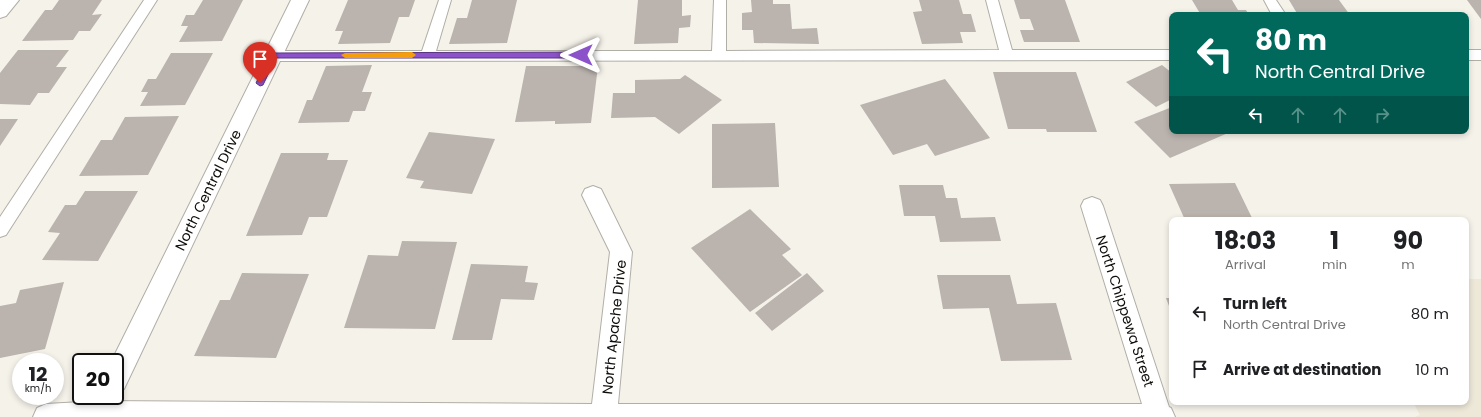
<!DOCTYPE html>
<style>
:root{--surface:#fff;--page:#f6f6f6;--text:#202124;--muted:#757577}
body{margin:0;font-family:Poppins,sans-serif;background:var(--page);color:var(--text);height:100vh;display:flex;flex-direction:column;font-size:15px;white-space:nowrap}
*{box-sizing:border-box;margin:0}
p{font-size:13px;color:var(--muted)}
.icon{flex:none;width:22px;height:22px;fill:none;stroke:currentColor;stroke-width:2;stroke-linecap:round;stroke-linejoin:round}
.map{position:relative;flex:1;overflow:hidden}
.sheet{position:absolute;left:1169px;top:217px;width:300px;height:188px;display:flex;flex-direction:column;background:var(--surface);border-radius:8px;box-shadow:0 2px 6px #0003}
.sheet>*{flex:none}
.banner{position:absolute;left:1169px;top:12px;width:300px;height:122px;border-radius:8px;box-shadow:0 2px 6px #0003;background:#00695c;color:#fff;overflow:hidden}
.speed{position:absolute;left:12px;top:353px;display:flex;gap:8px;font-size:20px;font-weight:700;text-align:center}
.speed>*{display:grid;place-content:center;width:52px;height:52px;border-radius:50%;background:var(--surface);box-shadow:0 2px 6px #0003;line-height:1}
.speed small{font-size:10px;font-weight:400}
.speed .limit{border:2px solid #111;border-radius:6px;background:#fff;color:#111}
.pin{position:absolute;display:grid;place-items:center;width:34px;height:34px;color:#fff;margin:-41px -17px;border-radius:50% 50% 50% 0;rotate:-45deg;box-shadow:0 0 4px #0007}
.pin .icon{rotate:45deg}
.me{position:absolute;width:44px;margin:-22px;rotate:270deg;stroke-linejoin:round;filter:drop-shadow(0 0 3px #0008)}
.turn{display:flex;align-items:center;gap:14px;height:84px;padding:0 20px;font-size:18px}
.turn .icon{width:52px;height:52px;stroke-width:2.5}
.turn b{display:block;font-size:28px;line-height:34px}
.lanes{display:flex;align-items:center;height:38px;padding:0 20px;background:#0003;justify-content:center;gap:20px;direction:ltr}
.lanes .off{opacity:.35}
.eta{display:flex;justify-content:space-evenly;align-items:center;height:68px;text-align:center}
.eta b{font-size:24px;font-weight:700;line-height:28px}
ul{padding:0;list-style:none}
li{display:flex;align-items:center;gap:12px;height:56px;padding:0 20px}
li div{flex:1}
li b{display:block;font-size:15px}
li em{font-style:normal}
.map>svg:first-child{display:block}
.built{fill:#eee8d9}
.building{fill:#bab3ae}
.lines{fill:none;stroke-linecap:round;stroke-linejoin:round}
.service-casing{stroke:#b1aea6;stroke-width:2}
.minor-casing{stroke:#b1aea6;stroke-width:2}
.service{fill:#fff;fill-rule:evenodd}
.minor{fill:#fff;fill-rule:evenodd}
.route{fill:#8c52c9;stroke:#5b3583}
.slow{fill:#f59e0b}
.labels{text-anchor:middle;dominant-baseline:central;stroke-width:4;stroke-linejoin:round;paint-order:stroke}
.street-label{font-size:14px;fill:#0d0c09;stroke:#fff}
</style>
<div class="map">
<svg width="1481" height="417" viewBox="0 0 1481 417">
<rect width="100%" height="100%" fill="#f5f2ea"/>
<path class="built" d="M1466 279H1481V417H1415L1420 415 1413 402H1466Z"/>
<path class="building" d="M59 0H102L92 15 102 14 90 31H79L73 40 22 41 45 10H52Z
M203 0H243L222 41 179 42 188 26H181L186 15H194Z
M348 0H415L409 17H399L390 43 338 44 343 31H335Z
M472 0H517L507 43 449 44 457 18H467Z
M638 0H682V16L691 15 690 27 679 28 678 43 634 44Z
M751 0H773V4H790L792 29 817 28 819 44 754 43 753 30H742V13L752 12Z
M919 0H959L963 14H971L976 32H960L963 43 922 44 913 12 922 11Z
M1014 0H1065L1080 42H1024L1020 30H1034L1030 19H1020Z
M1192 0H1232L1238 10H1246L1249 15H1201Z
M1289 0H1339L1350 15H1298Z
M1467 0H1481V19Z
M18 50H69L56 67H67L49 93H38L30 105 0 104V73Z
M171 53H213L185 105 140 106 148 92H141L148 79H156Z
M372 65 362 92H372L365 111H353L349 122 298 123 307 100H312L326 66Z
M1162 65 1172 73V99L1156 107 1126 82Z
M526 66H598L591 123 555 124V121L515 122Z
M993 72H1076L1097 132H1047L1046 129H1008Z
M685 75 722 100 679 134 655 117 611 118 613 93H635V80L680 79Z
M945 79 990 138 935 156 927 144 893 155 860 105Z
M1172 107V131H1225L1228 133 1170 158 1134 122Z
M179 116 148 175 79 176 101 140H112L125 117Z
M0 119H18L0 146Z
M775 123 779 187 712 188V124Z
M429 132 495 139 472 194 420 188 424 181 406 178Z
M281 153H329L327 160H348L327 217H309L302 235 246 236Z
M1235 183 1253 220H1185L1169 184Z
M899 185H943L946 198H957L961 218 995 217 1001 241 940 242 935 216H904Z
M85 191H138L98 261 42 260 60 233 48 232 65 205H76Z
M750 209 791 249 782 255 802 275 750 312 691 248Z
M402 241 457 242 435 329 344 328 368 255 398 256Z
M471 264 528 266 525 282 538 283 534 300 501 299 492 340H452Z
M242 273 309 274 276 358 194 356 220 300H230Z
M807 273 824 291 772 331 755 313Z
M937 275H1010L1017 304 1056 303 1072 360 1001 361 989 308 943 309Z
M64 282 45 349 0 358V306L16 303 20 290Z
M1166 298H1172V314Z"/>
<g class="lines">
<g class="service-casing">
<path id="service" d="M144 0H157L6 235 0 237V217Z
M439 0H451L436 51H712L714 0H726V51L999 50 986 0H998L1012 50H1172V60L273 61 268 59 266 56 268 53 273 51H422Z
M1264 0H1276L1286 15H1272Z
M1466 50H1481V60H1466Z"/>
</g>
<g class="minor-casing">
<path id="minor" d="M0 0H19L6 16 0 18Z
M291 0H309L124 389 115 393V362H111Z
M593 186 601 189 632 252 618 404H1142L1081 206 1084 200 1092 197 1100 200 1103 206 1169 407 1171 408 1175 417H33L37 408 46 404 99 401 592 404 610 252 582 195 585 189Z"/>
</g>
<use href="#service" class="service"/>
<use href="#minor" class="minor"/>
</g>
<path class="route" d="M581 52 585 55 581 58H276L263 85 260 86 256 83 269 56 273 53Z"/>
<path class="slow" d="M412 52 416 55 412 58H345L341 55 345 53Z"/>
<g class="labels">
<g class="street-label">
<text transform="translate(208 190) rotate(-64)">North Central Drive</text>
<text transform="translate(1125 311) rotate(72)">North Chippewa Street</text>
<text transform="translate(614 327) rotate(-84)">North Apache Drive</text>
</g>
</g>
</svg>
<div class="speed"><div>12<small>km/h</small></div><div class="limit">20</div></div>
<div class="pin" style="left:260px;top:83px;background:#d93025"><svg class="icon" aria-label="arrive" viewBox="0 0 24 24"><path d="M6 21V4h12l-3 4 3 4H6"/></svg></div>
<svg class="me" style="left:581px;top:55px" viewBox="-20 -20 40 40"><path d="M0-17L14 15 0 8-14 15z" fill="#8c52c9" stroke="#fff" stroke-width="4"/></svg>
<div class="banner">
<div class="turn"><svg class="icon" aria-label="left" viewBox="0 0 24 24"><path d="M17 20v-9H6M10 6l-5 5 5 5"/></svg><div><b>80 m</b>North Central Drive</div></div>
<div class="lanes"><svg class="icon" aria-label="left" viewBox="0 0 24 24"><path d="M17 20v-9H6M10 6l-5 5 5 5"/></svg><svg class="icon off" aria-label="ahead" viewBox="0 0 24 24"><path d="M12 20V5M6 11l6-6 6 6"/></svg><svg class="icon off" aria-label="ahead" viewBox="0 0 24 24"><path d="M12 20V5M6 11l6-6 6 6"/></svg><svg class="icon off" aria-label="right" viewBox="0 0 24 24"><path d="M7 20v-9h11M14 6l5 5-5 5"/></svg></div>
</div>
<section class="sheet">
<div class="eta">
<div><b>18:03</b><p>Arrival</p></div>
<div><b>1</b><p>min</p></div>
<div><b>90</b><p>m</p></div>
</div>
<ul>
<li><svg class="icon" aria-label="left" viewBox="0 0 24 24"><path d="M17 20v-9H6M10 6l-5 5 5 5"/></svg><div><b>Turn left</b><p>North Central Drive</p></div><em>80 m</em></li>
<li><svg class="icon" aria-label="arrive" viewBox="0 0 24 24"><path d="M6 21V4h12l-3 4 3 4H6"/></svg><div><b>Arrive at destination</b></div><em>10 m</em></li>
</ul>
</section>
</div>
